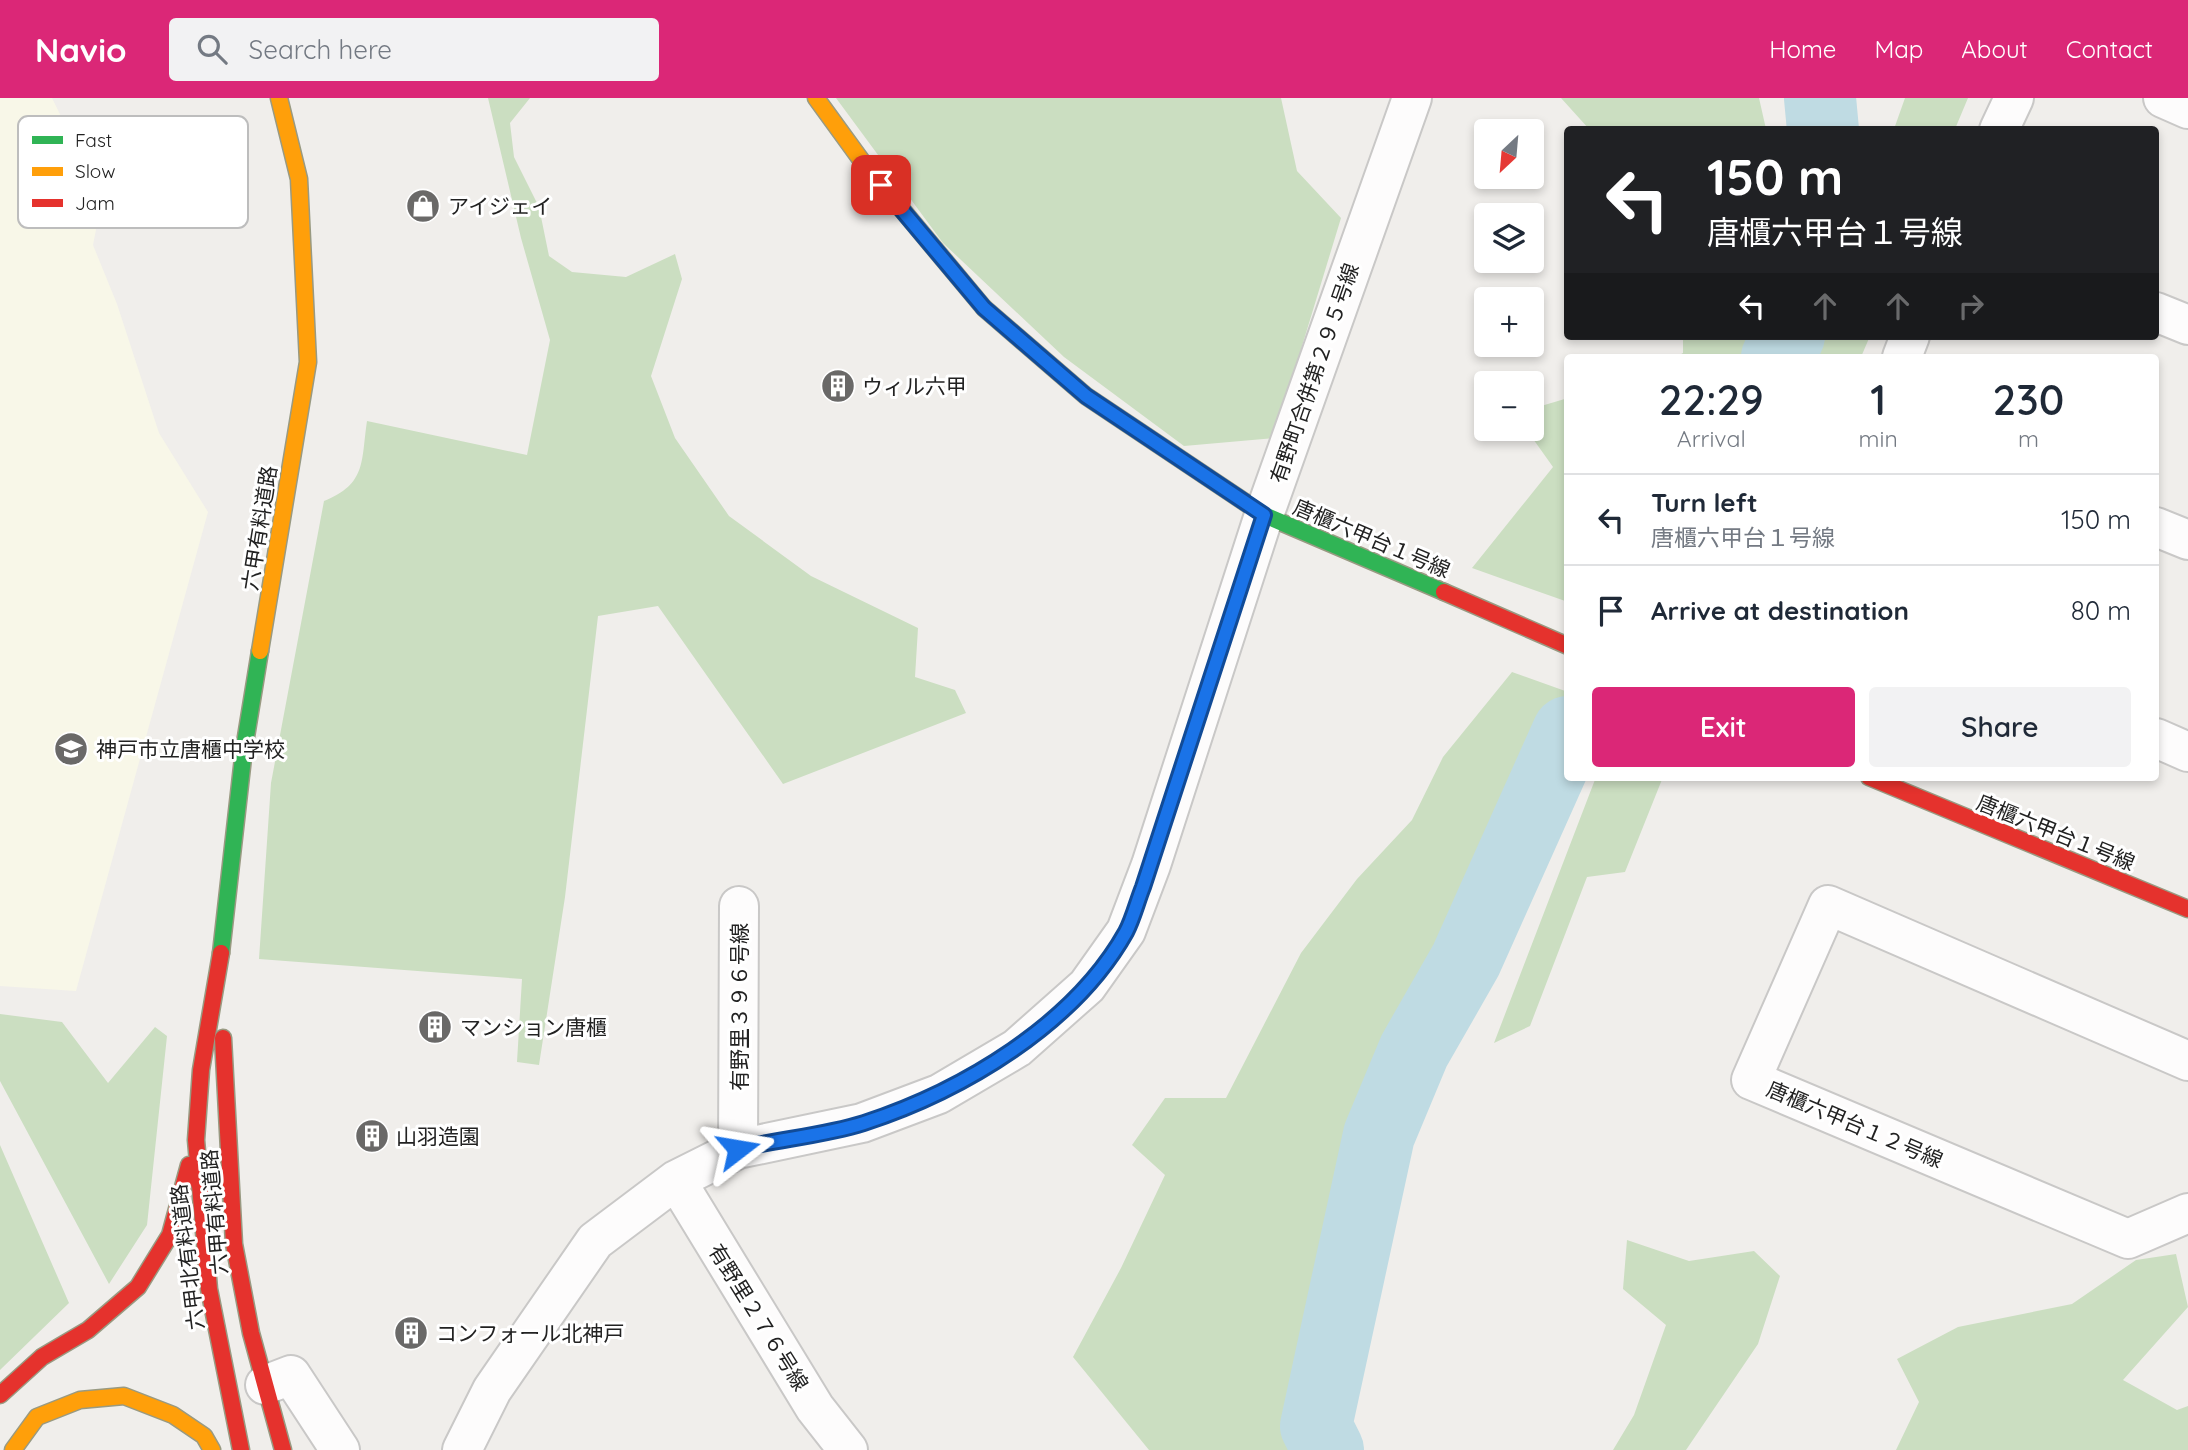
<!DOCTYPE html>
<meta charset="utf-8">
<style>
:root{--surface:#fff;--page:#f2f2f3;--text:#1f2937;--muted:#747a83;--line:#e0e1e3;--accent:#db2777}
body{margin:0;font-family:Quicksand,"Noto Sans JP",sans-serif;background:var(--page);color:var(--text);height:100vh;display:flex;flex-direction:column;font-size:26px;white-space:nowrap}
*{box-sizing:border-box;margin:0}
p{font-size:23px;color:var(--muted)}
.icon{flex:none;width:38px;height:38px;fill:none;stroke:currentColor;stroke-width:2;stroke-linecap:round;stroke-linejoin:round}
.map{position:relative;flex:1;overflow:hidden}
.sheet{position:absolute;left:1564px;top:256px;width:595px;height:427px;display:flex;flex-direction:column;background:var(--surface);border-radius:7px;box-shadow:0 4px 10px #0003}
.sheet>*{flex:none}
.guide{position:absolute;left:1564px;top:28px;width:595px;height:214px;border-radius:7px;box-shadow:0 4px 10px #0003;background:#202124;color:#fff;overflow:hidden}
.needle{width:46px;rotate:206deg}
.fabs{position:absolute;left:1474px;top:21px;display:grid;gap:14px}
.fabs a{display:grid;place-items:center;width:70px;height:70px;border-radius:7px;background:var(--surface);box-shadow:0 4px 10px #0003;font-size:35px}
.pin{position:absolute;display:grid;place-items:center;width:60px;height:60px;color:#fff;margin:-30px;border-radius:14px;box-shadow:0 4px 10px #0006}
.me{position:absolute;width:77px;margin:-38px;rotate:76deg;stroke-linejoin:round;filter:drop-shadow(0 0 5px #0008)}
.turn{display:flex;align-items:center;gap:24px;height:147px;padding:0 28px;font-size:32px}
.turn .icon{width:91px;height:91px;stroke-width:2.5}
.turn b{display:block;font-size:49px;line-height:60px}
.lanes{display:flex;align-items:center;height:66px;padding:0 28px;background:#0003;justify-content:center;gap:35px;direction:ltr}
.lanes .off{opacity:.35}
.eta{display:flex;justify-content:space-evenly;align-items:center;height:119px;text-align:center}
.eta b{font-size:42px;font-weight:600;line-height:49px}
.action{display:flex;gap:14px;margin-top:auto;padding:14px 28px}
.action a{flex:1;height:80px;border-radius:7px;background:var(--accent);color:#fff;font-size:28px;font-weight:600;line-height:80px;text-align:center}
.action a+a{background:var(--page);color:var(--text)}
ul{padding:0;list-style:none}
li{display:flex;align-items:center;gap:21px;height:91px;padding:0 28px;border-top:2px solid var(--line)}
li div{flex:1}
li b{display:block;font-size:26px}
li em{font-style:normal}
header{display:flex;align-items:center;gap:42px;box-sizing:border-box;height:98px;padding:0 35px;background:var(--accent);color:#fff}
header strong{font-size:33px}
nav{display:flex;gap:38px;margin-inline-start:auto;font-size:24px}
.search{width:490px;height:63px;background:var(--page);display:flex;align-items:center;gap:18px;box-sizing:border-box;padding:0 24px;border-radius:7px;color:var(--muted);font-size:26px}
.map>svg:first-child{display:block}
.education{fill:#f8f7e8}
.forest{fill:#cbdec1}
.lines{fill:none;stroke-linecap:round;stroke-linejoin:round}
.river{stroke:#bfdbe3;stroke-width:72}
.street-casing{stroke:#c9c8c7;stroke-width:42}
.fast-casing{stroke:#999a82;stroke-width:19}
.slow-casing{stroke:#999a82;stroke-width:19}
.jam-casing{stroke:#999a82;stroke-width:19}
.street{stroke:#fdfcfc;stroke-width:38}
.fast{stroke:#30b455;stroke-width:16}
.slow{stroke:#ff9f0a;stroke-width:16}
.jam{stroke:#e5322d;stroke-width:16}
.route-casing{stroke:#114b97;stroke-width:18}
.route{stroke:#1a73e8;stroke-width:12}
.labels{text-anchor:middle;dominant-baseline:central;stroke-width:6;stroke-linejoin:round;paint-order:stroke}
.poi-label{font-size:21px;fill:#222;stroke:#fff;text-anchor:start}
.street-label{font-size:21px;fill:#222;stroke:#fff}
.key{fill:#fff;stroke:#bdbdbd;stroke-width:2}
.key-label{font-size:19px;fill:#222}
</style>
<header>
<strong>Navio</strong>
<div class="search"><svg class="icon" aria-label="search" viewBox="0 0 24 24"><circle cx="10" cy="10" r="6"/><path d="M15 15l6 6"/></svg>Search here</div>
<nav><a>Home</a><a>Map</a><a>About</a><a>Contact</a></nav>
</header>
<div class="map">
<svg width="2188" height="1352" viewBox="0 0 2188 1352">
<rect width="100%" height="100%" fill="#f0eeeb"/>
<path class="education" d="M0 0H52L102 101 93 147 117 206 159 335 208 414 76 893 0 888Z"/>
<path class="forest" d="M488 0H530L510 25 514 59 539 109 549 158 572 174 626 179 675 156 682 181 651 278 675 340 729 418 811 478 918 530 915 579 955 592 966 615 783 686 658 508 598 518 565 799 539 967 517 964 522 881 259 861 271 685 324 403C367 386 361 363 367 323L527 357 550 242 521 140Z
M836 0H1281L1297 73 1341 120 1274 340 1184 348 1064 259 943 145Z
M1561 0H1759L1766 31H1589Z
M1905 0H1968L1955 31H1894Z
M1683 238H1775L1763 259H1676L1683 255Z
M1822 238H1870L1861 259H1811Z
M1568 300V504L1472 470 1553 369 1526 331H1531V311Z
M1512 574 1568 594V607L1466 844 1396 973 1299 1352H1149L1073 1259 1121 1170 1165 1077 1132 1047 1165 1000H1226L1301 855 1357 781 1412 722 1443 659Z
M1596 679H1663L1625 774 1587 779 1530 928 1494 945Z
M0 916 62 924 108 985 155 929 167 938 147 1127 109 1186 0 983Z
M0 1047 69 1205 0 1272Z
M1627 1142 1689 1163 1754 1153 1780 1178 1758 1246 1686 1352H1613L1634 1317 1666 1227 1623 1191Z
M2176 1156 2188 1209 2123 1282 2177 1312 2188 1308V1352H1896L1919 1304 1897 1261 1958 1229 2072 1206 2136 1162Z"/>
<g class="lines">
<path class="river" d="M1820 0 1823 32
M1777 259 1789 238
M1328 1352 1316 1328 1379 1037 1414 953 1466 862 1568 634"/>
<g class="street-casing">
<path id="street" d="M2163 0 2188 11
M1999 32 2014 0
M2156 214 2188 227
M1902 259 1910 238
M2156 429 2188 442
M2156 640 2188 654
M2188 963 1828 807 1751 982 2128 1141 2188 1115
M738 1051 739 808
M676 1082 815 1310 848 1352
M265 1287 291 1277 340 1352
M462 1352 492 1292 595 1143 676 1082 738 1051 862 1025 939 996 1017 950 1087 888 1126 833 1151 767 1264 417 1412 0"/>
</g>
<g class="fast-casing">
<path id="fast" d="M984 210 1086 298 1264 417 1444 494
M221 855 244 651 260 553"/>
</g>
<g class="slow-casing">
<path id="slow" d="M816 0 864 66 984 210
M260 553 308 264 299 81 279 0
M13 1352 37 1319 80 1302 124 1298 173 1317 204 1338 212 1352"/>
</g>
<g class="jam-casing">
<path id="jam" d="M1444 494 1568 548
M1869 679 2188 811
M221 855 201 972 196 1042 209 1191 241 1352
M223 940 234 1146 251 1235 283 1352
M0 1297 42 1259 88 1232 138 1189 170 1137 189 1067"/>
</g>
<use href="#street" class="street"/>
<use href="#fast" class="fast"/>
<use href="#slow" class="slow"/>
<use href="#jam" class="jam"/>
</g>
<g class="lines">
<g class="route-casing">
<path id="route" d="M738 1051C779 1041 823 1038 864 1025 962 993 1074 927 1126 834 1133 821 1137 804 1143 789L1264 417 1086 298 984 210 881 87"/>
</g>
<use href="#route" class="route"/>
</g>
<defs>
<g id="shop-disc" transform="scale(1.75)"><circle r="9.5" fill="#6a6968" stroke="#fff"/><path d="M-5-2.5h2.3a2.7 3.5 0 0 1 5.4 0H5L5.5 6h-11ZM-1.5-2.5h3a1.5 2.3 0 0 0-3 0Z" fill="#fff"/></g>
<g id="building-disc" transform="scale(1.75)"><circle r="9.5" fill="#6a6968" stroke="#fff"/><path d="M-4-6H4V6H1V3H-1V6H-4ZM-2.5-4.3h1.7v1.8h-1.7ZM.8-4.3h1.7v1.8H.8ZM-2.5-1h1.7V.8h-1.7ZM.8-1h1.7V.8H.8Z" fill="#fff"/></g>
<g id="school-disc" transform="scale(1.75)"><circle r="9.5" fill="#6a6968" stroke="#fff"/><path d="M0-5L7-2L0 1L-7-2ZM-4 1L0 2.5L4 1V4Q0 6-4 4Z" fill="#fff"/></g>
</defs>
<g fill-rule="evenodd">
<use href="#shop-disc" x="423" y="108"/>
<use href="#building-disc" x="838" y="288"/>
<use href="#school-disc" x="71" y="651"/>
<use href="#building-disc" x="435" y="929"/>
<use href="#building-disc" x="372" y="1038"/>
<use href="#building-disc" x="411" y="1235"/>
</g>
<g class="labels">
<g class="poi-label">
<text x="448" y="108">アイジェイ</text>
<text x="862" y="288">ウィル六甲</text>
<text x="96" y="651">神戸市立唐櫃中学校</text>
<text x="460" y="929">マンション唐櫃</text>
<text x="396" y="1038">山羽造園</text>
<text x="436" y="1235">コンフォール北神戸</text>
</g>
<g class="street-label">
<text transform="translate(1314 275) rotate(-71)">有野町合併第２９５号線</text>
<text transform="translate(259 430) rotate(-81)">六甲有料道路</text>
<text transform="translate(1372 440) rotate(23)">唐櫃六甲台１号線</text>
<text transform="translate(2056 734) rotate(22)">唐櫃六甲台１号線</text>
<text transform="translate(739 909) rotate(-90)">有野里３９６号線</text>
<text transform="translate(1855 1026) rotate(23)">唐櫃六甲台１２号線</text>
<text transform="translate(214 1114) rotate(-95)">六甲有料道路</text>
<text transform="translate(187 1159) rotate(-97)">六甲北有料道路</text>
<text transform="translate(759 1219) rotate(58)">有野里２７６号線</text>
</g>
</g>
<rect x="18" y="18" width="230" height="112" rx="10" class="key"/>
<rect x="32" y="38" width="31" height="8" fill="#30b455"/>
<rect x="32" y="69" width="31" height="9" fill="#ff9f0a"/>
<rect x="32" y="101" width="31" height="8" fill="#e5322d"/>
<g class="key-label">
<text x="75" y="49">Fast</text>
<text x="75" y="80">Slow</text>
<text x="75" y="112">Jam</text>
</g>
</svg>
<div class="fabs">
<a><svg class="needle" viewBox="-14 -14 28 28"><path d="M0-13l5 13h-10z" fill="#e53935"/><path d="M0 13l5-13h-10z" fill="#747a83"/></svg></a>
<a><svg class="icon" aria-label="layers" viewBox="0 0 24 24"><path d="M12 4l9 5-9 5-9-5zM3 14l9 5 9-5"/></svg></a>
<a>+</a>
<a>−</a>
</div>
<div class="pin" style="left:881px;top:87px;background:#d93025"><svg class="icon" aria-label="arrive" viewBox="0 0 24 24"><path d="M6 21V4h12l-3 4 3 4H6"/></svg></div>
<svg class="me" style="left:738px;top:1051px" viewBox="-20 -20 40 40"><path d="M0-17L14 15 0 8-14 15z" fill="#1a73e8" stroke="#fff" stroke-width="4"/></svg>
<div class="guide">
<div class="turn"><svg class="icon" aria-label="left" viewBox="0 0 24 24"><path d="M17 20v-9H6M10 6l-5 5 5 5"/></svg><div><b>150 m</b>唐櫃六甲台１号線</div></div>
<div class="lanes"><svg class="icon" aria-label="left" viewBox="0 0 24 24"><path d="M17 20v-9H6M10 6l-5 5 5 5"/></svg><svg class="icon off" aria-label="ahead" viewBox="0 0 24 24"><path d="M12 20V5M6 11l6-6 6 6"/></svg><svg class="icon off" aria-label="ahead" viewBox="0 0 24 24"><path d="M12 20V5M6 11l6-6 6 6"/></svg><svg class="icon off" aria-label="right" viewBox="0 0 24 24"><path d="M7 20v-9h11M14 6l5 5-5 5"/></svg></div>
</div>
<section class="sheet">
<div class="eta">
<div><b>22:29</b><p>Arrival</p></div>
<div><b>1</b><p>min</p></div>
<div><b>230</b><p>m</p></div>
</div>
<ul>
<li><svg class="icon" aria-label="left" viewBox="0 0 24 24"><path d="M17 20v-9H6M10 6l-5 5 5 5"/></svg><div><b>Turn left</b><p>唐櫃六甲台１号線</p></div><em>150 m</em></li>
<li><svg class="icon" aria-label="arrive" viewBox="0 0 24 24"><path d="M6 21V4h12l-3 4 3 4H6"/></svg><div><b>Arrive at destination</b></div><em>80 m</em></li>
</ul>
<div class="action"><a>Exit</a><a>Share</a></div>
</section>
</div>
